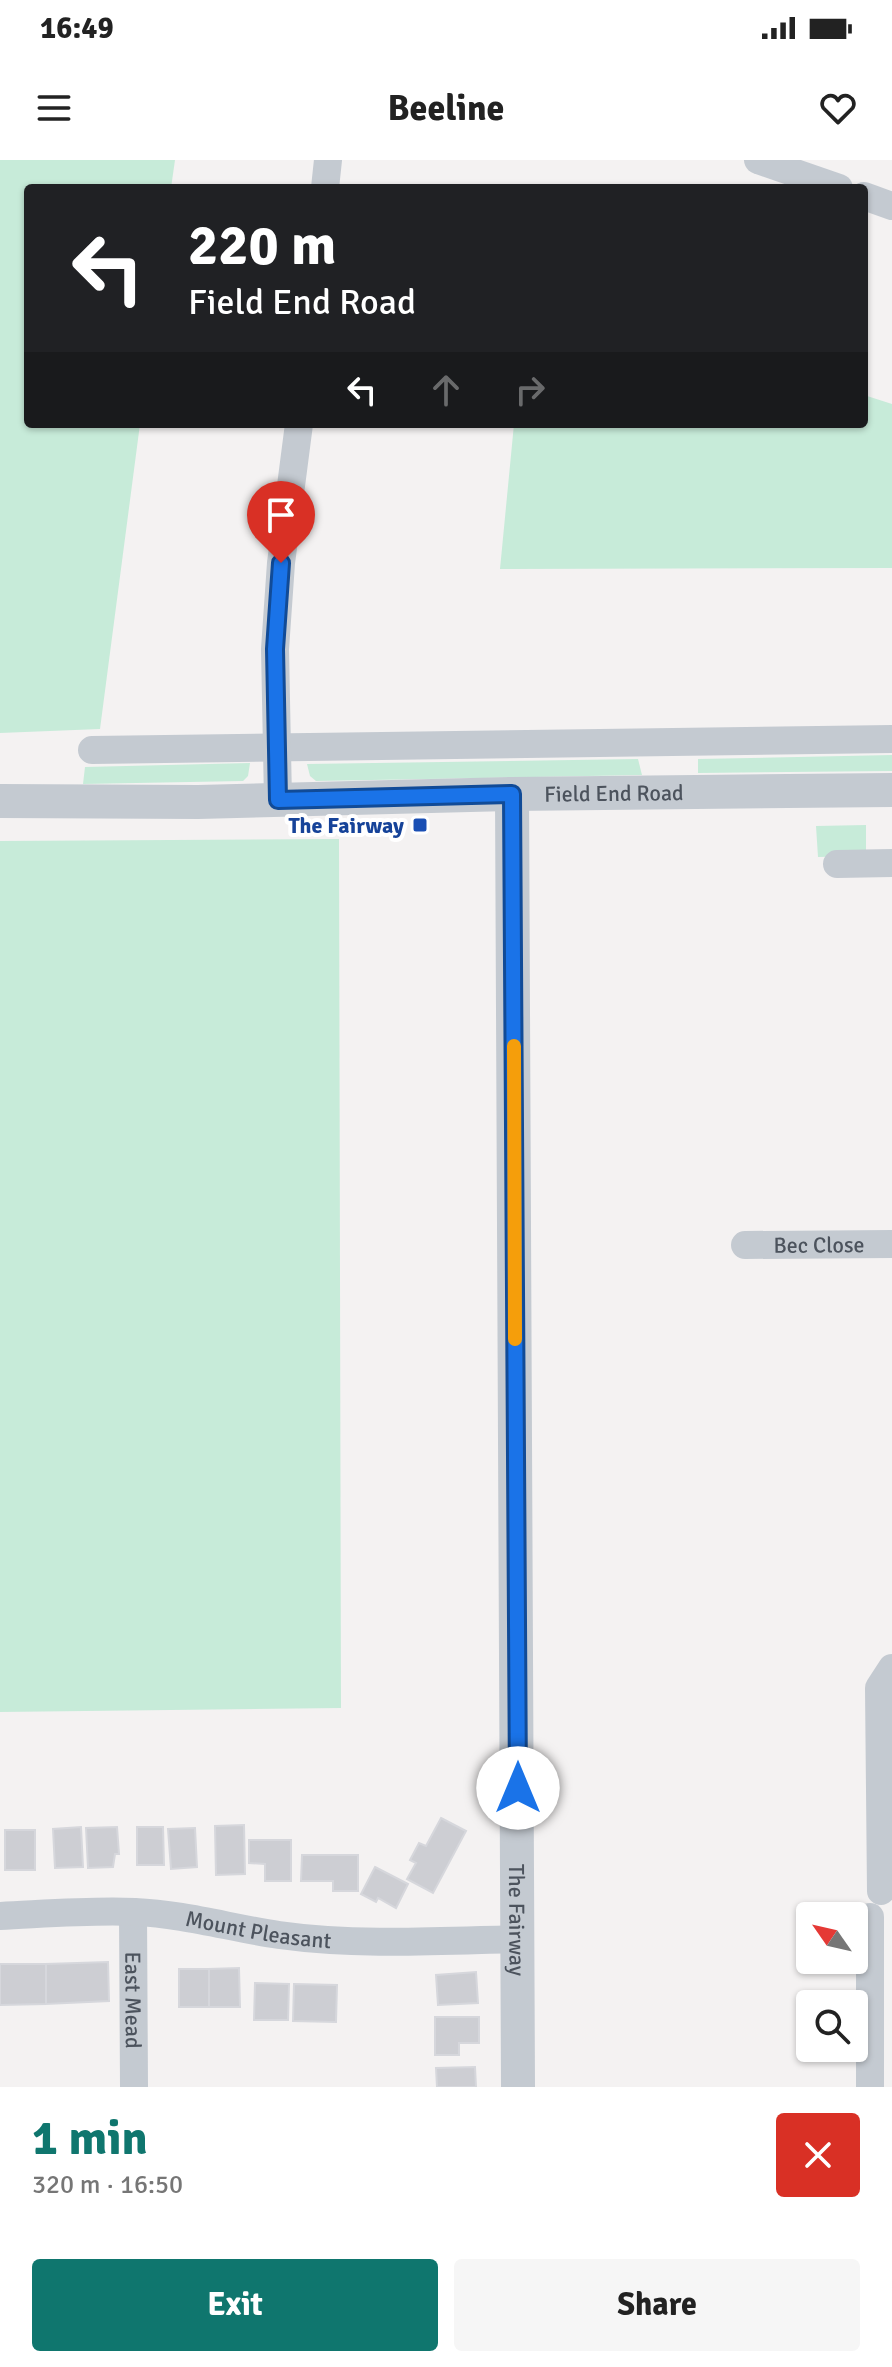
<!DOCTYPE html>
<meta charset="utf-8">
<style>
:root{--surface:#fff;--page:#f6f6f6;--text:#222;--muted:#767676;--accent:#0f766e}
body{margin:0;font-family:Signika,sans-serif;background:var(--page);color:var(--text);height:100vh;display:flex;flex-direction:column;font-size:30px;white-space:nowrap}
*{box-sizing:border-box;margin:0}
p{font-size:26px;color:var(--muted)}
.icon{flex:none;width:44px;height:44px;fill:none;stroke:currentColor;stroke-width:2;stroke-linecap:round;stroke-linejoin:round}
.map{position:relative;height:1927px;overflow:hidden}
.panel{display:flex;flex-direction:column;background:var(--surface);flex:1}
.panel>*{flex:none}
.top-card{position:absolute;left:24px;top:24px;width:844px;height:244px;border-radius:8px;box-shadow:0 2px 6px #0004;background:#202124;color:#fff;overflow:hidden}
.needle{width:52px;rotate:304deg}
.fabs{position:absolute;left:796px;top:1742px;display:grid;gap:16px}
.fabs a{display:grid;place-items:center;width:72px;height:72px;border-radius:8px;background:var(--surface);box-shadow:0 2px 6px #0004;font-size:40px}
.pin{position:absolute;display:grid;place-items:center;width:68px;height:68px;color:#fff;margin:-82px -34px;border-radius:50% 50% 50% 0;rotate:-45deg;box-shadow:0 0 8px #0007}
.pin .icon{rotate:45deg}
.me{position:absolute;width:88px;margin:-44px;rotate:0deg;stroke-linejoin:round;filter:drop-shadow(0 0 6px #0008)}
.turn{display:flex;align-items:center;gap:28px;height:168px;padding:0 32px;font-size:36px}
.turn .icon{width:104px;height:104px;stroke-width:2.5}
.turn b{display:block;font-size:56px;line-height:68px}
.lanes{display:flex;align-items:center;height:76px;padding:0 32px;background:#0003;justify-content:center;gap:40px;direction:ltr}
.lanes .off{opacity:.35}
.round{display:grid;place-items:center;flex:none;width:84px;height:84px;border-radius:8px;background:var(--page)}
.head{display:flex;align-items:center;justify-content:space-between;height:136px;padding:0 32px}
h1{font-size:48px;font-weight:700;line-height:60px;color:var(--accent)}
.button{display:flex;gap:16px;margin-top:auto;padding:16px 32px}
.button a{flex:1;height:92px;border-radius:8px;background:var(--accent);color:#fff;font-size:32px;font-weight:700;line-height:92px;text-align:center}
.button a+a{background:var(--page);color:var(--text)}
.status{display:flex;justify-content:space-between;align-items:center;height:56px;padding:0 40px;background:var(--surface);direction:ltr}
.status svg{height:22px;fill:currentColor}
header{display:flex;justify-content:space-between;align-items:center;height:104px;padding:0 32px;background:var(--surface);font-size:36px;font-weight:700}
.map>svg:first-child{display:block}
.green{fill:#c7ebd9}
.building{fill:#cdced3;stroke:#d6d7dc;stroke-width:2}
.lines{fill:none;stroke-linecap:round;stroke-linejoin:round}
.minor{stroke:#c4cad1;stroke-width:28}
.tertiary{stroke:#c4cad1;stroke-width:34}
.route-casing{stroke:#114b97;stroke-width:20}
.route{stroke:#1a73e8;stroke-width:14}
.slow{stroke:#f59e0b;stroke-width:14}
.transit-dot{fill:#1a4fb4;stroke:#fff;stroke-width:3}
.labels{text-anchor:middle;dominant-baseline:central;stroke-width:8;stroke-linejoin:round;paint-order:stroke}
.street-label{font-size:22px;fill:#4c535d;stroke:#fff}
.transit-label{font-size:22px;font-weight:bold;fill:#164399;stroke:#fff;text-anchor:end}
</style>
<div class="status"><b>16:49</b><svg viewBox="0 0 49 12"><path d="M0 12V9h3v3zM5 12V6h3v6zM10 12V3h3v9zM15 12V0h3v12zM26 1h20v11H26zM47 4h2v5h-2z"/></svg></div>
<header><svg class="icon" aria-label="menu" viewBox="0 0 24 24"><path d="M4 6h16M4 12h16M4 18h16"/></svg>Beeline<svg class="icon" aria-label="heart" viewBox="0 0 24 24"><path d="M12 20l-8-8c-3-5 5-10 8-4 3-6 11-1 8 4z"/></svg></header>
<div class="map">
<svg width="892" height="1927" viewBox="0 0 892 1927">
<rect width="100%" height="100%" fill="#f4f2f2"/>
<path class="green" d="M0 0H175L171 28H28V264H140L100 569 0 573Z
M864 235 892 244V408L500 409 514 264H864Z
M892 595V611L698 613V599Z
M638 599 642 615 316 621 310 616 307 604Z
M250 603 248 616 243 621 83 624 85 607Z
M866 665V696L818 697 816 666Z
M339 679 341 1548 0 1552V681Z"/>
<path class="building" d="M441 1658 466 1671 433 1733 407 1719 416 1703 410 1700 419 1683 426 1686Z
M244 1665 245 1714 216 1715 215 1666Z
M81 1667 83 1707 55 1708 53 1669Z
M117 1667 119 1694H115L113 1707 88 1708 86 1668Z
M137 1667H163L164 1705H137Z
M195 1668 197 1707 171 1709 168 1669Z
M5 1670H35V1710H5Z
M249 1680H291V1721H265V1704L249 1703Z
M302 1695H358V1731H333V1721H301Z
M375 1707 408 1724 396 1748 378 1738 376 1742 361 1734Z
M108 1802 109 1841 46 1844V1804Z
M0 1804H46V1844L0 1845Z
M239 1808 240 1847H209V1809Z
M179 1809H209V1847H179Z
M476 1812 478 1843 438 1845 436 1815Z
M255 1823 289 1824 288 1860H254Z
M294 1824 337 1825 336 1862 293 1861Z
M435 1857H479V1883H459V1895H435Z
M475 1907 476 1927H437L436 1908Z"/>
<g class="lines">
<g class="minor">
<path d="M758 0 839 28"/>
<path d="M325 28 328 0"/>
<path d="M864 36 892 46"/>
<path d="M92 590 892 579"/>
<path d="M278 640 275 489 281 403 299 264"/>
<path d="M837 704 892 703"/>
<path id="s1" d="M745 1085 892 1084"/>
<path d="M881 1731 879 1528 892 1508"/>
<path id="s2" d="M133 1752 134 1927"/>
<path id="s3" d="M0 1756C44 1754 90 1750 135 1752 184 1754 231 1768 279 1775 357 1786 439 1781 518 1779"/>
<path d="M870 1757V1927"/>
</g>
<g class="tertiary">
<path id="s4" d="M512 634 518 1927"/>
<path id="s5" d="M0 641 198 642 512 634 892 630"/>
</g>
</g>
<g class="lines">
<g class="route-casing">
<path id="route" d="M281 403 275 489 278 640 512 634 518 1628"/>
</g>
<use href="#route" class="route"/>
<path class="slow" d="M514 886 515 1179"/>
</g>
<rect class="transit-dot" x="412" y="657" width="16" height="16" rx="4"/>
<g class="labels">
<g class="street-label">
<text stroke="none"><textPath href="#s5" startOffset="614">Field End Road</textPath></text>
<text stroke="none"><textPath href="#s1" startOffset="74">Bec Close</textPath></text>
<text stroke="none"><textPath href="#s4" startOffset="1126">The Fairway</textPath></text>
<text stroke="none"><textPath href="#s3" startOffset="260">Mount Pleasant</textPath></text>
<text stroke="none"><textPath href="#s2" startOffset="88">East Mead</textPath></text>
</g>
<g class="transit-label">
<text x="404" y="665">The Fairway</text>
</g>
</g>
</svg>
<div class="fabs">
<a><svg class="needle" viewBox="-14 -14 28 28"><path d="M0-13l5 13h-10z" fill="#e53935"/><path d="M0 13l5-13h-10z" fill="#767676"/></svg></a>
<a><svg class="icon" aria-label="search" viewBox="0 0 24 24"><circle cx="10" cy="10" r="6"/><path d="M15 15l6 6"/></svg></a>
</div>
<div class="pin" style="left:281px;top:403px;background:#d93025"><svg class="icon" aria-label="arrive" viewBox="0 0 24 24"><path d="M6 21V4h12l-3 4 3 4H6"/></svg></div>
<svg class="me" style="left:518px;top:1628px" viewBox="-20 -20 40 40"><circle r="19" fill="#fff"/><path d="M0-13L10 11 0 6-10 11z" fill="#1a73e8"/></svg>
<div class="top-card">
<div class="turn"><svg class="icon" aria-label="left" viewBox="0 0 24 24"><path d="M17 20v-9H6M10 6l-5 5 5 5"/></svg><div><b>220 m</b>Field End Road</div></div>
<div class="lanes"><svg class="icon" aria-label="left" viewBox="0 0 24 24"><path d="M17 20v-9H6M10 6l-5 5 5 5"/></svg><svg class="icon off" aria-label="ahead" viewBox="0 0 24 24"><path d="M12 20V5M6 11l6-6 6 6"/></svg><svg class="icon off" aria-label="right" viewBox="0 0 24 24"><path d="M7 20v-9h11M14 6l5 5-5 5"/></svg></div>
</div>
</div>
<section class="panel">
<div class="head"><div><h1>1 min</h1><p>320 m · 16:50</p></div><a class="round" style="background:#d93025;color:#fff"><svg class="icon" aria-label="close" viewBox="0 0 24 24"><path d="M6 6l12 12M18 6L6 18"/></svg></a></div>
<div class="button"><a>Exit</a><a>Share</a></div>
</section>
